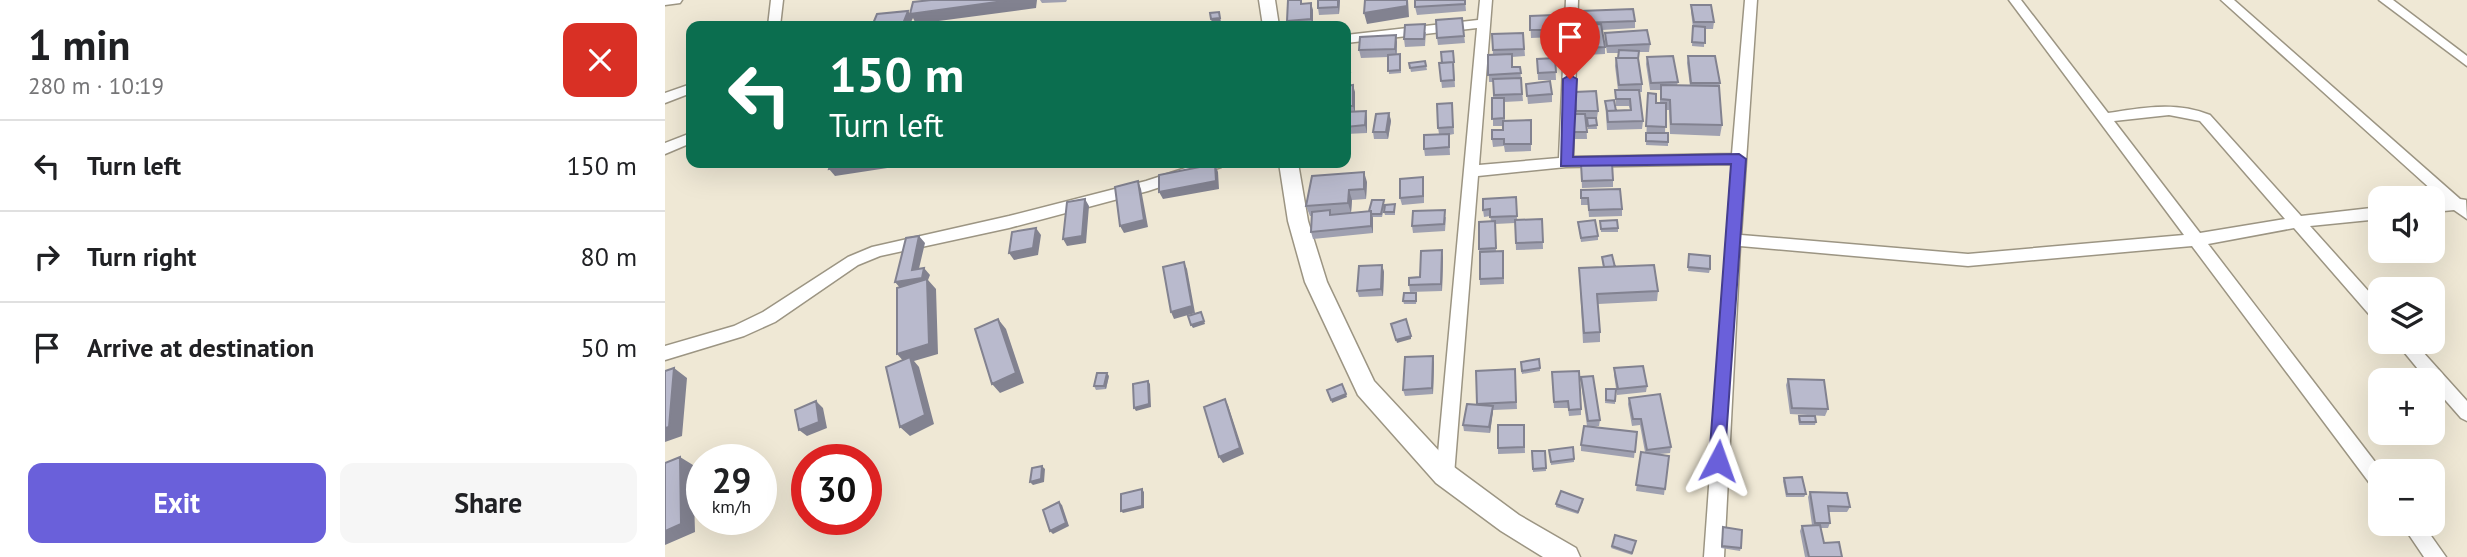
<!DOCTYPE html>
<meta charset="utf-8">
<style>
:root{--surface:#fff;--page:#f6f6f6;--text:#202124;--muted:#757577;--line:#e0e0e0;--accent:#6a60da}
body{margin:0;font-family:"PT Sans",sans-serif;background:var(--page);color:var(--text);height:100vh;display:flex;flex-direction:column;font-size:26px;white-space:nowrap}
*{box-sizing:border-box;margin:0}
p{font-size:23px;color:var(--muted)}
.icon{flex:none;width:38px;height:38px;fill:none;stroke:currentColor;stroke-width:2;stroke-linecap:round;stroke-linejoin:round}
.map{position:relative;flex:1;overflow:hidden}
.details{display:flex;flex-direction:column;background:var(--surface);width:665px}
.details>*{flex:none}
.guide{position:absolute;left:21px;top:21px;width:665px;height:147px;border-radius:14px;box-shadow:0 7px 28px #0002;background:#0b6e4f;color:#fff;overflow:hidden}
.tools{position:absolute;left:1703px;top:186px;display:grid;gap:14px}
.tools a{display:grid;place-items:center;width:77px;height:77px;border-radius:14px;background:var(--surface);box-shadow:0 7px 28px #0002;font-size:35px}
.speed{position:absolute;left:21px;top:444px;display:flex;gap:14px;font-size:35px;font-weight:700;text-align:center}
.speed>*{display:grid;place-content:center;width:91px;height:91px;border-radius:50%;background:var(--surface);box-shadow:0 7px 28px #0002;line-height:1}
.speed small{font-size:18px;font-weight:400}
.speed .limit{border:10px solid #d22;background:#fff;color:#111}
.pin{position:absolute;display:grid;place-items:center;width:60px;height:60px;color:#fff;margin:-72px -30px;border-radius:50% 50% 50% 0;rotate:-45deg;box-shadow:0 0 7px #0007}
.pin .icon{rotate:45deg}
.me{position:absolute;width:77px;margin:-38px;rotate:4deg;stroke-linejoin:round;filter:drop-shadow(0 0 5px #0008)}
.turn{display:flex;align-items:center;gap:24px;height:147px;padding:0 28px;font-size:32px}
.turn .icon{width:91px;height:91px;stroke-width:2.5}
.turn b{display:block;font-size:49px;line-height:60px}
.round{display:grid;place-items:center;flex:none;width:74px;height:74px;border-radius:14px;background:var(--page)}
.headline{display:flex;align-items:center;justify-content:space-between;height:119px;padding:0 28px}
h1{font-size:42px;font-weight:600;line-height:52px}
.button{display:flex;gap:14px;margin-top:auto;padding:14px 28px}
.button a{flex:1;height:80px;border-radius:14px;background:var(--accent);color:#fff;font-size:28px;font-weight:600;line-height:80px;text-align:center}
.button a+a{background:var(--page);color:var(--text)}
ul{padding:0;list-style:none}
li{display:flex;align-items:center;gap:21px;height:91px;padding:0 28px;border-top:2px solid var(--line)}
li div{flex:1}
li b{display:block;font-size:26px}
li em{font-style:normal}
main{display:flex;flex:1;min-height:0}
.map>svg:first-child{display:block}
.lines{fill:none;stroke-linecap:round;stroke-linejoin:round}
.minor-casing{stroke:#9c9583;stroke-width:3}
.secondary-casing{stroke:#9c9583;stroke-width:3}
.minor{fill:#fff;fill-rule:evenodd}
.secondary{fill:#fff;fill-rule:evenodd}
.wall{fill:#9fa0b0}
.shaded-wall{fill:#828290}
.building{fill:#b9bacd;stroke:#828290;stroke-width:2}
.route{fill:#6a60da;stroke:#453e8e;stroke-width:2}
</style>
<main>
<section class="details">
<div class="headline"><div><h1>1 min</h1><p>280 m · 10:19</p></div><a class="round" style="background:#d93025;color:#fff"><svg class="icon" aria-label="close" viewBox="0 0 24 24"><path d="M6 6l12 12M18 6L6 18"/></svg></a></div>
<ul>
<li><svg class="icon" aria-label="left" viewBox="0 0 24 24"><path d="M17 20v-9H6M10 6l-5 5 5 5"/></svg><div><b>Turn left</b></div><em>150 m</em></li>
<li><svg class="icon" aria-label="right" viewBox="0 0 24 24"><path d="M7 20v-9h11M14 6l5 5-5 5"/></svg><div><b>Turn right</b></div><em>80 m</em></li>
<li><svg class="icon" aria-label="arrive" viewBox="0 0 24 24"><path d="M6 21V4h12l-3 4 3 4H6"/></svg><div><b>Arrive at destination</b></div><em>50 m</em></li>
</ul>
<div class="button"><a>Exit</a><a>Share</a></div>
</section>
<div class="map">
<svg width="1802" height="557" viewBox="0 0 1802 557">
<rect width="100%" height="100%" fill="#efe8d5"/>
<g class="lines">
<g class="minor-casing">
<path id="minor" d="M0 0H17L15 3 0 5Z
M106 0H118L115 26H103Z
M815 0H827L814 165 894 158 901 0H913L908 157 1067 154 1080 0H1092L1076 235 1303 254 1519 235 1344 0H1356L1443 113C1478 108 1510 101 1545 115L1636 216 1715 207V219L1645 226 1715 304V322L1709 320 1629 228 1543 244 1717 471 1715 491 1709 489 1527 246 1303 266 1075 246 1059 557H1039L1067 164 901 167 813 176 789 475 786 481 780 483 774 481 771 475 812 28 681 43V35L813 20ZM1504 115 1535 121 1620 219 1535 233 1449 121Z
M1556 0H1569L1795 199 1801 200 1802 219 1789 210 1768 212V202L1778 200Z
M1714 0H1728L1802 56V66Z
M26 84V93L0 103V93Z
M26 133V143L0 154V143Z
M536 163H558L556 167 483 191 344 228 215 256 193 265 110 322 79 336 0 360V346L69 326 98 312 183 257 207 247 344 216 481 181Z
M1730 341H1748L1802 401V421L1796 418 1768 386V380H1762Z
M1736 523H1757L1781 557H1759Z"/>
</g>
<g class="secondary-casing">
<path id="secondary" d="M594 0H610L614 26H598Z
M614 163H633L643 221 662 282 709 381 789 467 854 515 911 548 915 557H878L836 531 771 483 693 395 640 282 623 221Z"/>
</g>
<use href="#minor" class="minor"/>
<use href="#secondary" class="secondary"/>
</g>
<path class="wall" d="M375 0H402L401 2 377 3Z
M675 0 674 14 654 15 653 8Z
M800 0 801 11 752 15 750 7Z
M638 4 648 10V26H623L622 21Z
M1026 5 1049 22 1048 29H1040L1039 47 1027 46 1028 28 1026 12Z
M915 11 970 21V28L937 30 940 47V54L919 55 915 33Z
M889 15 890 37 866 38 865 16Z
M797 18 800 43 773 45 772 38Z
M761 32 760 46 740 47 739 39Z
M858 33 860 56 847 57V67H855L858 101 839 102 840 121 866 120V151L840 152 839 146 828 147 827 139 838 130V126H828V82H824L823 55H828L827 34Z
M940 33 985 44 984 52H974L973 60 977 84V92H974L978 121 977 129 942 130 940 101 951 111 965 110 964 106H951L950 90H953L950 66 951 58H953L954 53H942L940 40Z
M732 42V55L735 54 736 73 724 74 723 57 696 58 694 50Z
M788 51 790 87 777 88 774 63H777Z
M1023 56 1055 83 1054 89 1057 125 1055 136 1005 134 1004 110H1001L1000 133 1003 142V146L981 145 983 93 991 103H995V90H985L981 64 982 57 1013 82 1012 85 1025 86 1022 63Z
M890 58 891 80H873L872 59Z
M760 61 762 70 746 72 744 63Z
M861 84 887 94V102L863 104Z
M681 86 690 92V112L701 111 702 118V133L681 134Z
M910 92 933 111 932 118H931L932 129H923L922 118H921L922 139H907L905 114H910Z
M787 103 789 134 784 135 785 155 760 156 759 149 774 134 773 128Z
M724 113 726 121 723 139H709L708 132Z
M652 163H679V166L654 168Z
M916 164 948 180V187L917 188Z
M702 182 701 199 687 200 686 213 704 211 720 204 717 217H708V233L648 239 646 232 647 216H645L641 206Z
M759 184V203L737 205 735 198Z
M916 190 957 209V216L924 217 923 205H916Z
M851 197 852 220 877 219 878 249 851 250 850 223 830 224 831 251H838L839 284 815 285 814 249 826 221 825 216 819 217 818 210Z
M730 208V215H720L719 212Z
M781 217 780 231 748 233 747 226Z
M935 221 953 228V232H936Z
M913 222 933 236V240L916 242Z
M1024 254 1045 269 1044 273 1023 271Z
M778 257 777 291 745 292 744 285 755 277Z
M937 257 950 267 993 291 992 301 933 304 935 332V342L918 343 914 268 938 267Z
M717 265 719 272 718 296 694 297 692 291Z
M752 296 751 304H739L738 301Z
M769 362 768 394 740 396 738 390Z
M856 362 875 368V371L857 374Z
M949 368 982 386 981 392 952 395 949 375Z
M850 369 852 409 828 410 825 433 799 431 798 425 812 405Z
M887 372 916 409V415L904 416 903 408H889Z
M444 376 441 389 431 390 429 386Z
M916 377 935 420 934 426 928 427 972 432 969 458 916 451V445L922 426 916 384Z
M1123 379 1163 409 1160 416 1125 414 1121 385Z
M941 389H951L950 404 940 403Z
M964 398 1006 447 1005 453 995 454 1004 456 999 495 971 491 976 452H980L975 425 967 426 963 404Z
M1134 416 1151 422 1150 425H1134L1133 419Z
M859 425 860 453 833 454V448Z
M884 450 909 459V462L886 465Z
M867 451H880L881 471 868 472Z
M1119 478 1141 494 1139 497H1121L1118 481Z
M1145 492 1185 507 1182 512H1164L1165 523 1163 528H1156L1159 543 1177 557H1140L1135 531 1137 526 1147 525 1143 497Z
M918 502 913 514 891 507V504Z
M1058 527 1076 548 1075 551 1056 548Z
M970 544 967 555 946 548 947 546Z"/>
<path class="shaded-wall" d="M346 0H372L371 8 251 24 248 18 244 26H237L243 11 245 14Z
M673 0H675L674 14 673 7Z
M743 0 744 17 702 24 699 13Z
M646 3 648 10V26L646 19Z
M554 12 556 22 547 23 546 19Z
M731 35 732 42 731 56 730 49Z
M688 85 690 92V113L688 106Z
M701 111 702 118V133L700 125Z
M724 113 726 121 723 139 721 132Z
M203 163H242V165L170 176 164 169Z
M550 164 553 172 554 189 498 199 494 192Z
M699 172 702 182 701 199 699 189Z
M473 181 476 189 483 227 459 233 455 226Z
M684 190 687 200 686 213 683 203Z
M420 199 424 206 421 243 402 246 398 239Z
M706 211 708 218V233L706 226Z
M371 228 376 235 373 255 349 260 344 253Z
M254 236 260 243 252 277 247 270Z
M777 250 778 257 777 291 776 284Z
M519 262 522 269 530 313 509 319 506 312Z
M717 265 719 272 718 296 716 289Z
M259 268 265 275 263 280 271 289 273 354 249 361 254 367 269 424 245 436 235 427 241 364 232 354 236 289 230 282Z
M536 312 540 324 528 328 526 325Z
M333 319 341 329 359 383 335 393 327 384Z
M746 336V339L732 343 731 340Z
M768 356 769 362 768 394 767 388Z
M9 368 22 378 17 436 0 442V428Z
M442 373 444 376 441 389 439 386Z
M483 381 485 384 486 407 471 411 469 408Z
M681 394 682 397 667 403 666 400Z
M560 399 563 405 579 454 558 463 554 457Z
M151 401 158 408 162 428 142 436 134 430Z
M828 406V412L825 433 824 427Z
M15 457 28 465 30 532 0 545V531Z
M377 466 380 469 379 482 368 485 365 482Z
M477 489 479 492V508L458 513 456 511Z
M394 502 397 505 404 526 388 534 385 531Z"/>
<path class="building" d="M266 0H346L245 14 248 2Z
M623 0H636V4L646 3V19L622 21Z
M653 0H673V7L653 8Z
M700 0H742V6L699 13Z
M750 0H800V4L750 7Z
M1026 5H1046L1049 22H1029Z
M968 9 970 21 916 23 915 11Z
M243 11 237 26H207L212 14Z
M554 12 555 18 546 19 545 13Z
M889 15V30H865V16Z
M797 18 799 36 772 38 771 20Z
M760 24 759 39H739L740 25Z
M936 24 940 47 919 48 915 25Z
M1028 26 1040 27V43L1027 42Z
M982 30 985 44 942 46 940 33Z
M858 33 859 49 828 50 827 34Z
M731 35 730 49 694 50 695 37Z
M954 50 974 51 973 59V58H953Z
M788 51 789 62 777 63 776 52Z
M735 54V70L723 71V55Z
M847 54V67H855L856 73 823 75V55Z
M1008 56 1013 82 986 83 982 57Z
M1023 56H1050L1055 83H1026Z
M681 57H682L685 72H681Z
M890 58 891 72 873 73 872 59Z
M951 58H973L977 84 954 85Z
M760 61 761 66 745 68 744 63Z
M788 62 789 80 776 81 774 63Z
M856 78 857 94 829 95 828 79Z
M885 81 887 94 862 96 861 84Z
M688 85V106H681V86Z
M996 85 1054 86 1057 125 1006 124 1005 100 996 99Z
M950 90H974L978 121 943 122 942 111 966 110 965 99H951Z
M931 91 933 111H911L910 92Z
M983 93 991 94V103H1001V127L981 126Z
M827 98H839V118L827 119Z
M949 100 951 111H942L940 101Z
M787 103 788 127 773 128 772 104Z
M701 111 700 125 681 127V112Z
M724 113 721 132H708L711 114Z
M905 114H920L922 132H907Z
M922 118H931L932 125 923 126Z
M866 120V144H839V139H827V130H838V121Z
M981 133H1003V142L981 141Z
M784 134V147L759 149V135Z
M166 163H203L164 169Z
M947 163 948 180 917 181 916 164Z
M550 164 551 181 494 192V175Z
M699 172V189L684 190 683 203 641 206 647 176Z
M758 177V196L735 198V179Z
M473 181 479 220 455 226 450 187Z
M955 189 957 209 924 210 923 198H916V190Z
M851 197 852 216 825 217V209L818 210V199Z
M420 199 417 236 398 239 402 202Z
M707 200H719L716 214H706V211H704Z
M730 204 729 212H719L720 205Z
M665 210V215L706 211V226L646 232 647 212Z
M780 210 779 224 747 226 748 211Z
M877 219 878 242 851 243 850 220Z
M930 220 933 236 916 238 913 222Z
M952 220 953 228 936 229 935 221Z
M830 221 831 248 814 249V222Z
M371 228 368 248 344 253 347 232Z
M254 236 247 270 259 268 257 278 230 282 241 238Z
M777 250 776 284 744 285V278L755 277 756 251Z
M838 251V278L815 279V252Z
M1024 254 1045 256V269L1023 267Z
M947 255 950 267H939L937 257Z
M519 262 527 306 506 312 498 267Z
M717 265 716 289 692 291 694 266Z
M989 265 993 291 932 294 935 332 919 333 914 268Z
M262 279 264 344 232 354V288Z
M739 293H751V301H738Z
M536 312 539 321 526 325 523 316Z
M333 319 351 373 327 384 310 329Z
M741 319 746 336 731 340 726 324Z
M768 356 767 388 738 390 740 357Z
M245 357 260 415 235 427 221 367Z
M874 359 875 368 857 371 856 362Z
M978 366 982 386 953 389 949 368Z
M9 368 4 427 0 428V371Z
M850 369 851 402 812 404 811 371Z
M914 371 916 409 904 410 903 401 889 402 887 372Z
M432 373H442L439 386H429Z
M928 376 935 420 923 421 916 377Z
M1123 379 1159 380 1163 409 1127 408Z
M483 381 484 404 469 408 468 384Z
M677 384 681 394 666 400 662 390Z
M941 389H951L950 401 941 400Z
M995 394 1006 447 982 450 976 419H968L964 398Z
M560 399 575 448 554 457 539 407Z
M151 401 154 422 134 430 130 410Z
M802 404 828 406 824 427 798 425Z
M1134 416H1150L1151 422H1135Z
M833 425H859V447L833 448Z
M919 426 972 432 970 452 916 445Z
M908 447 909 459 886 462 884 450Z
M867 451H880L881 468 868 469Z
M976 452 1004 456 1000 489 971 485Z
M15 457 16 524 0 531V463Z
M377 466 376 479 365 482 367 468Z
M1137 477 1141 494H1122L1119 478Z
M477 489V506L456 511V494Z
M896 491 918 499 913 512 891 504Z
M1145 492 1182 493 1185 507 1163 506 1165 523H1150Z
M394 502 401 523 385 531 378 510Z
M1155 525 1159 543 1174 542 1177 557H1144L1137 526Z
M1058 527 1077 530 1076 548 1057 546Z
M950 535 971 541 967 553 947 546Z"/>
<path class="route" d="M905 75 912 79 908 157 1074 154 1081 159 1059 467H1047L1044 461 1066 164 896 166 898 79Z"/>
</svg>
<div class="tools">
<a><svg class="icon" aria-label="sound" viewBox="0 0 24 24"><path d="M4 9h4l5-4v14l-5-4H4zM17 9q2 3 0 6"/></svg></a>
<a><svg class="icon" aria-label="layers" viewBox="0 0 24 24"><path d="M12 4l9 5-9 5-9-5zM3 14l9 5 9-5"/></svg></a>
<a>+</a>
<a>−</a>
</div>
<div class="speed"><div>29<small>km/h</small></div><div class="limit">30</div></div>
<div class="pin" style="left:905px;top:79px;background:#d93025"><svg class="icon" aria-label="arrive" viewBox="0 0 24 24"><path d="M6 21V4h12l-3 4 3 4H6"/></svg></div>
<svg class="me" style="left:1053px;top:461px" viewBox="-20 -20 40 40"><path d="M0-17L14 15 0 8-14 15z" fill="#6a60da" stroke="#fff" stroke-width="4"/></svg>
<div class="guide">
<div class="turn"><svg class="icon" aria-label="left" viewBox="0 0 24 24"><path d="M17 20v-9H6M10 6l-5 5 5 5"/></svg><div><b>150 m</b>Turn left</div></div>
</div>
</div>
</main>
